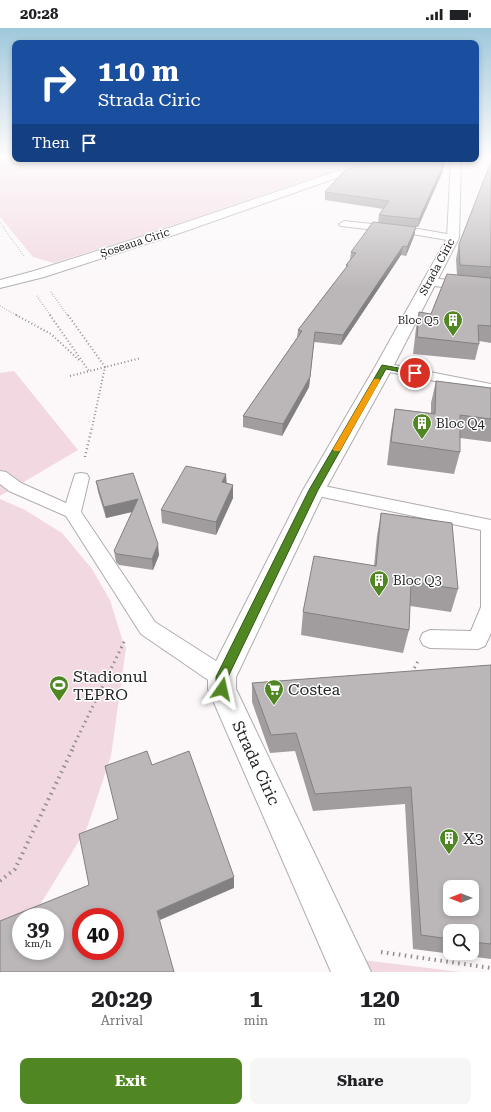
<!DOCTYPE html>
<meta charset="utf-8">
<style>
:root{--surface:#fff;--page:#f6f6f6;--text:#202124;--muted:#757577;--accent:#508722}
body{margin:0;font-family:"Roboto Serif",serif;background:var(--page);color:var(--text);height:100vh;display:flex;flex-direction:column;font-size:15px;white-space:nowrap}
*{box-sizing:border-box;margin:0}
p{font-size:13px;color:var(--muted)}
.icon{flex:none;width:22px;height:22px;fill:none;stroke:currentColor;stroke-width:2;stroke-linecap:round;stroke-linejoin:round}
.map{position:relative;height:944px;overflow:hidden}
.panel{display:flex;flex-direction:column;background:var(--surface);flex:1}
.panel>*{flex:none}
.top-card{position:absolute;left:12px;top:12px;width:467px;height:122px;border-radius:8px;box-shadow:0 2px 6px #0003;background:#1a4fa0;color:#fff;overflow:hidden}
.needle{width:26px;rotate:270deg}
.controls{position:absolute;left:443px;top:852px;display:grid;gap:8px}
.controls a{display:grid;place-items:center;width:36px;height:36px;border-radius:8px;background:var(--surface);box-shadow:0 2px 6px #0003;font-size:20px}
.speed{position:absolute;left:12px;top:880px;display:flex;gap:8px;font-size:20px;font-weight:700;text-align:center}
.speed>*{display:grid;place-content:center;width:52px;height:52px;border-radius:50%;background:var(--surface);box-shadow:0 2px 6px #0003;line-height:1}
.speed small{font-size:10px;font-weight:400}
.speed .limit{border:6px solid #d22;background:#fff;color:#111}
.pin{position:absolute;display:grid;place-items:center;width:34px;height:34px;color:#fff;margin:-17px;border:2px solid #fff;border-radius:50%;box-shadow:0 1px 4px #0007}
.me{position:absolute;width:44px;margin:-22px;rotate:11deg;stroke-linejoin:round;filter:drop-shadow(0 0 3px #0008)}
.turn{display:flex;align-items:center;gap:14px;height:84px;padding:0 20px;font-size:18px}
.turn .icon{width:52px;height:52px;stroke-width:2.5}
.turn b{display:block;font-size:28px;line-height:34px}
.then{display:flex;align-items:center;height:38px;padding:0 20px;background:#0003;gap:8px;font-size:15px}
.eta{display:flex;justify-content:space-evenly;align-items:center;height:68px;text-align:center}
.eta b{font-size:24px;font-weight:700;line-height:28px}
.cta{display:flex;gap:8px;margin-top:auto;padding:8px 20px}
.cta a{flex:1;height:46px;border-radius:8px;background:var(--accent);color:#fff;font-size:16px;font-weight:700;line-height:46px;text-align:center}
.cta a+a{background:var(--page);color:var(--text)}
.status{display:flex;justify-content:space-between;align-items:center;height:28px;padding:0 20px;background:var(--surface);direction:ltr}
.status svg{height:11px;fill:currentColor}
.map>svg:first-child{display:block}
.green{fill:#f1d8e1}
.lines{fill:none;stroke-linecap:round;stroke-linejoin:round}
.service-casing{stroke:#b0acad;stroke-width:2}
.minor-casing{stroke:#b0acad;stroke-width:2}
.tertiary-casing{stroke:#b0acad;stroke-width:2}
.path-far5{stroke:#908e8e;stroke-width:1;stroke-dasharray:0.5 1.5;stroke-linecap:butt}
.path-far4{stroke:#908e8e;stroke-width:1.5;stroke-dasharray:0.5 2;stroke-linecap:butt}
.path-far3{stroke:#908e8e;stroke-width:2;stroke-dasharray:1 2.5;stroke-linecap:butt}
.path-far2{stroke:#908e8e;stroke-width:2.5;stroke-dasharray:1 3;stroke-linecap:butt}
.path-far1{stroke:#908e8e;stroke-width:3;stroke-dasharray:1.5 4;stroke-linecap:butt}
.path{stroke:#908e8e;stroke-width:4;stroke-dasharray:1.5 4.5;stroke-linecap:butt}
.service{fill:#fff;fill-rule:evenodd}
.minor{fill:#fff;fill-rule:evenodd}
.tertiary{fill:#fff;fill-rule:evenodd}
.wall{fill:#a19d9f;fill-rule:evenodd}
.shaded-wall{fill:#838082}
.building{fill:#bbb7b9;stroke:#838082;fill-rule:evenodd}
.route{fill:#508722;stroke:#345816}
.slow{fill:#f59e0b}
.labels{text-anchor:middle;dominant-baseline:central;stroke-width:3;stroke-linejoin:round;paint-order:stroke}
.far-street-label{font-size:11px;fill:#262525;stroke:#fff}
.far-poi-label{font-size:11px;fill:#262525;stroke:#fff;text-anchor:end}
.poi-label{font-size:13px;fill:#262525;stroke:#fff;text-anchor:start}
.near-poi-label{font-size:16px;fill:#262525;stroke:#fff;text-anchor:start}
.near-street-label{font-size:16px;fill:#262525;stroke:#fff}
</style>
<div class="status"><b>20:28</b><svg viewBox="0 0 49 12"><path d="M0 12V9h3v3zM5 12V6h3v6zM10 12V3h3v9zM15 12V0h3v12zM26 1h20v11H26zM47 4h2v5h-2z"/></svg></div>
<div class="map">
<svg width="491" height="944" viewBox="0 0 491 944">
<rect width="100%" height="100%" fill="#fcf8f9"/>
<path class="green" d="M0 129H15V131H368L168 199 54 235 33 229 0 189Z
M14 343 78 422 0 468V345Z
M0 471 25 482 62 505 92 541 110 572 123 614 126 620 111 728 87 800 40 877 21 889 0 919Z
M354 931 461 944H360Z"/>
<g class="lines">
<g class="service-casing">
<path id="service" d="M344 193 418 201 453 207 458 210 453 213 418 207 341 198 339 196Z
M384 335 491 356V364L379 342 377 339 379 336Z
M0 443 6 444 21 455 66 475 75 446 81 445 87 446 89 450 81 484 155 594 230 642 233 649 230 656 222 658 214 656 141 606 66 488 9 463 0 456Z
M314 456 491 492V605L485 618 478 621 430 620 423 617 420 611 423 605 430 602 471 603 481 579V502L308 466 306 462 308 458Z"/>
</g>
<g class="minor-casing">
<path id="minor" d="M429 250 491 256V264L424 257 422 254 424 251Z"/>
</g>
<g class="tertiary-casing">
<path id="tertiary" d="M373 131H387L385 133 180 205 44 249 0 260V252L34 243 172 199Z
M451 131H461L459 210 393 339 325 462 236 649V661L371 944H331L208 661V649L303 462 375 339 447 210Z"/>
</g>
<path class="path-far5" d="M0 194 4 200"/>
<path class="path-far4" d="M3 199 24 228
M51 264 68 288
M37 268 51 288
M0 278 18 288"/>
<path class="path-far3" d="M16 287 51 306 80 333
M50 287 89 343
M68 287 105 339 92 400
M70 348 141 330"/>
<path class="path-far2" d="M85 429 92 399"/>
<path class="path-far1" d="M412 645 418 633
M73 719 125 612"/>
<path class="path" d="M0 853 15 841 74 718
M381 924 491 940"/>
<use href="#service" class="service"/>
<use href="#minor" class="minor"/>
<use href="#tertiary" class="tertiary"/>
</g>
<path class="wall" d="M491 134V315L479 313V316L475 332 413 326 416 300 419 284 431 286 457 247 456 231 459 216Z
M444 135 443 143 418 199H416L414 208 406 228 401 227 341 317 314 314 309 359 282 408 243 399V388L297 310 298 302 346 240V237L350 232 351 224 378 195 379 187 383 181 325 172V164Z
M436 353 491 360V414L460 410V424L454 446 387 437 391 403 395 381 431 385V375Z
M133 445 159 527 153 542 119 537 116 534 114 523 132 484 106 490 98 464 96 453Z
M227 455 233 457V470L216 507 162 495 161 482Z
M381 485 458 561 451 584 410 578 409 602 403 625 301 607 303 584 374 538 377 508Z
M491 637V931L413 921 405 776 313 783 295 723 270 725 252 674V655ZM450 903H472V925H450Z"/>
<path class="shaded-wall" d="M444 135 443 143 418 199 419 191Z
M416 199 414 208 406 228 407 219Z
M403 218 401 227 341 317 343 307Z
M315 304 309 359 282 408 283 396Z
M226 446 227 459 222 454Z
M233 457V470L216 507V494Z
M138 471 140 482 106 490 104 479Z
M158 516 159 527 153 542 152 531Z
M234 849V860L160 892 157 883Z"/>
<path class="building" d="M377 131H404L444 135 419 191 379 187 389 173 325 164 345 142Z
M491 134V239L460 237 459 216Z
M373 194 416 199 407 219 403 218 343 307 315 304 310 349 283 396 243 388 302 303 298 302 348 237H346L356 225 351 224Z
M447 246 491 250V298L478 297 479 316 417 309 419 284 431 286Z
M436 353 491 360V391L460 387V424L391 414 395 381 435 386Z
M186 438 226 446 222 454 233 457 216 494 161 482Z
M133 445 158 516 152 531 117 526 114 523 138 471 104 479 96 453Z
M381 485 452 495 458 561 411 554 409 602 303 584 314 528 376 538Z
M491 637V916L472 914V903H450V911L421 907 411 759 315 766 296 705 271 707 252 655ZM450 859H472V881H450Z
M147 723 152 737 189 723 234 849 157 883 174 944H0V893L89 857 79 806 118 791 105 738ZM21 889H55V923H21ZM81 889H115V923H81Z"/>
<linearGradient id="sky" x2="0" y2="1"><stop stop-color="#9fc8db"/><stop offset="0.49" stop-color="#fefcfc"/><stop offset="1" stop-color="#fefcfc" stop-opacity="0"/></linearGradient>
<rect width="491" height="261" fill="url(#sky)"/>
<path class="route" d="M382 337 415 343 418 345 415 347 386 341 318 462 228 649V661L226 665 222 666 218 665 216 661V649L309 462Z"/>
<path class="slow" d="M374 351H379L380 353 341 421 340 423H334L333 421Z"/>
<defs>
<g id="building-pin" transform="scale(1)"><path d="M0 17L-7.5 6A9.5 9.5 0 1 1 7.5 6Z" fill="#508722" stroke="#fff"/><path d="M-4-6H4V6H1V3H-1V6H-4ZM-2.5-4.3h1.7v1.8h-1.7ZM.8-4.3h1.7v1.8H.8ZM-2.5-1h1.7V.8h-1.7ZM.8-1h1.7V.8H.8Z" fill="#fff"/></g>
<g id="stadium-pin" transform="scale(1)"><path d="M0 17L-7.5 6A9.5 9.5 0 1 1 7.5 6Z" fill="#508722" stroke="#fff"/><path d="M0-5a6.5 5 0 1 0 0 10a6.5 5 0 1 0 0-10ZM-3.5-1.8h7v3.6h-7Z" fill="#fff"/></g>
<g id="supermarket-pin" transform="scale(1)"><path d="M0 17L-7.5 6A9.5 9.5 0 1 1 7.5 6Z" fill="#508722" stroke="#fff"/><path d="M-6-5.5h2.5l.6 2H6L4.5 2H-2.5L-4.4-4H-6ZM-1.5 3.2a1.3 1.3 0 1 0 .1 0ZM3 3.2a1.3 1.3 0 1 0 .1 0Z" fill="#fff"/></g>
</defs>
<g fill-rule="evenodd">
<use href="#building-pin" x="453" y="292"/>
<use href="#building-pin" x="422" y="395"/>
<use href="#building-pin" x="379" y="552"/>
<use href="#stadium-pin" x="59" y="657"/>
<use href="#supermarket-pin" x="274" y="661"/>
<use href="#building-pin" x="449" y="810"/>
</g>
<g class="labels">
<g class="far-street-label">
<text transform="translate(135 215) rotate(-18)">Șoseaua Ciric</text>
<text transform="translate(437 239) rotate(-62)">Strada Ciric</text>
</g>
<g class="far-poi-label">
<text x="439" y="292">Bloc Q5</text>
</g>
<g class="poi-label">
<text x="436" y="395">Bloc Q4</text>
<text x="393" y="552">Bloc Q3</text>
</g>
<g class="near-poi-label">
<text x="73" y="648">Stadionul<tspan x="73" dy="18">TEPRO</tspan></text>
<text x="288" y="661">Costea</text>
<text x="463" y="810">X3</text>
</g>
<g class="near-street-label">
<text transform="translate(256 735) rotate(65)">Strada Ciric</text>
</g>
</g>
</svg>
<div class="controls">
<a><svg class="needle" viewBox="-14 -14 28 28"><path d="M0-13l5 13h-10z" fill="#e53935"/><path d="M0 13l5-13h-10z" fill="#757577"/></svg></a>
<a><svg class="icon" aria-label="search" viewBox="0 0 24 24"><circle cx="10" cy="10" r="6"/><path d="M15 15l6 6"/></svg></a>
</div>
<div class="speed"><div>39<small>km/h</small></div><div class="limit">40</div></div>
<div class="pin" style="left:415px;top:345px;background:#d93025"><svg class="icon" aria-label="arrive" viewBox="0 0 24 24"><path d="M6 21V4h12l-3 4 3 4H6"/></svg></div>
<svg class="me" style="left:222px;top:661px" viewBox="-20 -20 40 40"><path d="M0-17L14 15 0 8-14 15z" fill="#508722" stroke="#fff" stroke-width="4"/></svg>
<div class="top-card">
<div class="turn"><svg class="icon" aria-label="right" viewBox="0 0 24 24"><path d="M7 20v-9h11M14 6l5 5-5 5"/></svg><div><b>110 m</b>Strada Ciric</div></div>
<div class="then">Then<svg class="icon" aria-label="arrive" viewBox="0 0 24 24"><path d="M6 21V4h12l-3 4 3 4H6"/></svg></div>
</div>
</div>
<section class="panel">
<div class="eta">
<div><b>20:29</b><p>Arrival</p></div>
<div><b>1</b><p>min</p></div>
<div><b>120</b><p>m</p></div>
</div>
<div class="cta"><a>Exit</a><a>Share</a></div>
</section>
